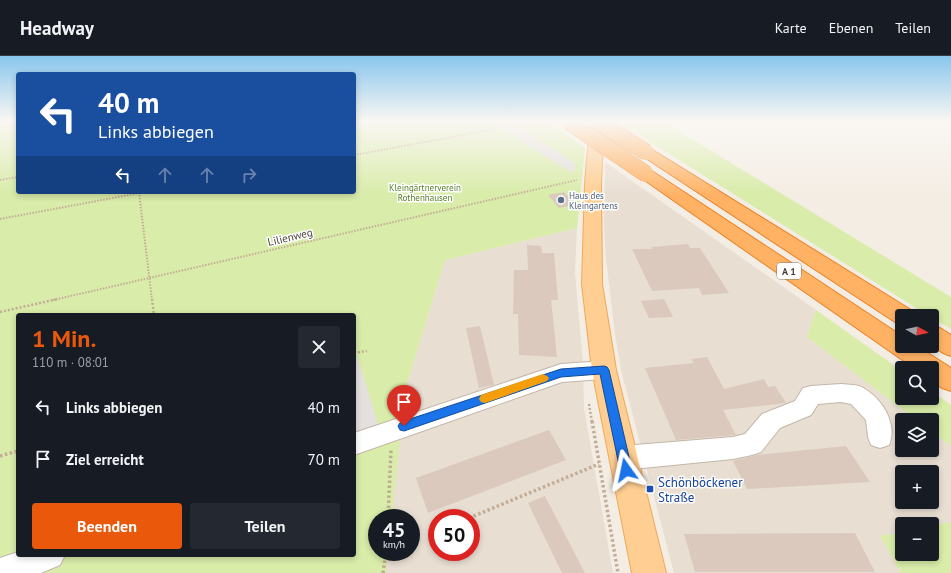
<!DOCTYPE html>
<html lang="de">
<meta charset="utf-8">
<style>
:root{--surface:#171b24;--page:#242831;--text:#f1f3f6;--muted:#9ea1a6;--line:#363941;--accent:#ea580c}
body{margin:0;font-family:"PT Sans",sans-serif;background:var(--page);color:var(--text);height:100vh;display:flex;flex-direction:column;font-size:15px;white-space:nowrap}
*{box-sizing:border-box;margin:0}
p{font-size:13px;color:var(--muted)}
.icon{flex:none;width:22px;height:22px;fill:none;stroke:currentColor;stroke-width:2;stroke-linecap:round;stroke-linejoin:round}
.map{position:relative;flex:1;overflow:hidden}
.panel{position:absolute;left:16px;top:257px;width:340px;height:244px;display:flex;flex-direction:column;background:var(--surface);border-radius:4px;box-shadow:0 2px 6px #0003}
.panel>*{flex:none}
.hud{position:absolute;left:16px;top:16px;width:340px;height:122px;border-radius:4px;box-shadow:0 2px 6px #0003;background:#1a4fa0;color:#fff;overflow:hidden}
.needle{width:26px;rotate:98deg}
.buttons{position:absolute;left:895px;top:253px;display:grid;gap:8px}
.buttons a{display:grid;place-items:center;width:44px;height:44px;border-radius:4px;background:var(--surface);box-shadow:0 2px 6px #0003;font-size:20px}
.speed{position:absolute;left:368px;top:453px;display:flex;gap:8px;font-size:20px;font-weight:700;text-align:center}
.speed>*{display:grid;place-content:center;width:52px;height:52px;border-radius:50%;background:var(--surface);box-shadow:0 2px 6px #0003;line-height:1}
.speed small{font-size:10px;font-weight:400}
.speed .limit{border:6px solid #d22;background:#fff;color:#111}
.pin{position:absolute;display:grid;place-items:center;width:34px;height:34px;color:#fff;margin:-41px -17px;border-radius:50% 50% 50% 0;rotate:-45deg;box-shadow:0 0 4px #0007}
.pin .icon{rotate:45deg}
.me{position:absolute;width:44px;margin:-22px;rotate:348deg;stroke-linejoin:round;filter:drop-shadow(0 0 3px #0008)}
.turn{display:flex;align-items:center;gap:14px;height:84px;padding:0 16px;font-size:18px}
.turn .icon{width:52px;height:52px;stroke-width:2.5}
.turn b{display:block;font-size:28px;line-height:34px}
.lanes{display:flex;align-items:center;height:38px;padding:0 16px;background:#0003;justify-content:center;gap:20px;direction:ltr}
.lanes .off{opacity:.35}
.round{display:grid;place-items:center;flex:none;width:42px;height:42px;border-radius:4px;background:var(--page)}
.summary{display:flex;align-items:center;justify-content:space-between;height:68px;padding:0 16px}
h1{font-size:24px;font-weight:600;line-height:30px;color:var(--accent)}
.primary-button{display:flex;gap:8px;margin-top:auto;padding:8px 16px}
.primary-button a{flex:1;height:46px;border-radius:4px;background:var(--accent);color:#fff;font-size:16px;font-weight:600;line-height:46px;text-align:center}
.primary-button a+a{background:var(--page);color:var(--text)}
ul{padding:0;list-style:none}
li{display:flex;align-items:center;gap:12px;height:52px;padding:0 16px}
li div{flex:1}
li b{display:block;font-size:15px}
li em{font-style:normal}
header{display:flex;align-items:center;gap:24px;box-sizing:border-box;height:56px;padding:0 20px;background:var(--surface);border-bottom:1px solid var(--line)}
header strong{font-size:19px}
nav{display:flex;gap:22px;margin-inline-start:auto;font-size:14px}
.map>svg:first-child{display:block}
.residential{fill:#e9ded2;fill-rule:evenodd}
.green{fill:#d9eca9;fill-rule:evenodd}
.parking{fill:#e4e0dd}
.building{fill:#dac9bc}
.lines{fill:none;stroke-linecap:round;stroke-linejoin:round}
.minor-casing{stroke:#c3b6a9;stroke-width:2}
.major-casing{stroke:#efa858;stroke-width:2}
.highway-casing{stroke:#ec8326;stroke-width:2}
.path-far2{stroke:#c3ac96;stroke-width:2;stroke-dasharray:1.5 1.5;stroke-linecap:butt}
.path-far1{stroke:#c3ac96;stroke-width:2.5;stroke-dasharray:2 2;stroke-linecap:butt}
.path{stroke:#c3ac96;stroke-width:3.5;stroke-dasharray:2.5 2.5;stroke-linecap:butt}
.minor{fill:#fff;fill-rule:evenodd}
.major{fill:#ffce92;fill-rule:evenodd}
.highway{fill:#ffb264;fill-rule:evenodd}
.highway-bridge-casing{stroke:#ec8326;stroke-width:17;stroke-linecap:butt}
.highway-bridge{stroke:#ffb264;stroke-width:16}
.route{fill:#1a73e8;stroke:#114b97}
.slow{fill:#f59e0b}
.service-dot{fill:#5c6f8a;stroke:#fff;stroke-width:1.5}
.transit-dot{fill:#1a4fb4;stroke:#fff;stroke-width:1.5}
.labels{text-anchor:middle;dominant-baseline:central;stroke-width:3;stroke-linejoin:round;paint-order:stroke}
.far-park-label{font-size:9px;fill:#547e21;stroke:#fff}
.far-service-label{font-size:9px;fill:#4e5e75;stroke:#fff;text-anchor:start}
.shield{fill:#fff;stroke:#7e7671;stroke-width:1}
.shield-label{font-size:10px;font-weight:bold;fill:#473c34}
.street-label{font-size:11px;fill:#473c34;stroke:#fff}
.near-transit-label{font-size:13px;fill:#164399;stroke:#fff;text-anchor:start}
</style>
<header>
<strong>Headway</strong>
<nav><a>Karte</a><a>Ebenen</a><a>Teilen</a></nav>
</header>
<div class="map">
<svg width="951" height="517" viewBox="0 0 951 517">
<rect width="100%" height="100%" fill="#f4ede4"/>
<path class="residential" d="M605 106 816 254 807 281 916 364H902V394H932V376L951 390V466L932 470V468H902V476L880 480 901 517H674L621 314 615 278 606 203 604 170ZM902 416H932V446H902Z
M577 172 575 217 583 308 584 353 613 517H384L387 496H411V462H390L402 344 445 204ZM437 462H471V496H437Z"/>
<path class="green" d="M0 66H18V136H354V66H548L585 92 577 172 445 204 402 344 400 382 392 462H377V496H388L386 517H0ZM18 259H354V499H18Z
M618 66H664L951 241V273L932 262V260H929Z
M816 254 902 315V342H932V335L951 349V390L932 376V364H916L807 281Z
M951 466V517H901L880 480 902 476V498H932V470Z"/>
<path class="parking" d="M497 66H512L576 108 573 117 528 90Z
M357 299 380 375 354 383V300Z"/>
<path class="building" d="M564 136 575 149 559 152 548 139Z
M688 188 690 192H700L729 237 702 239 699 232 652 235 632 193H652L651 191Z
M527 189 541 190 542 197H554L558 244H551L557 301 519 299 518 258H513L514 214H528Z
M664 243 673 261 649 262 641 245Z
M480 270 494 329 479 332 466 272Z
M707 301 724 333 764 323 768 331 775 330 786 347 723 354 736 379 676 384 645 312 694 307 691 303Z
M549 374 566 404 428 457 416 422Z
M846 390 870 426 747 433 733 405 757 399Z
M545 440 585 517H562L528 447Z
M855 477 875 516H695L684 478Z"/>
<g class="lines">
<g class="minor-casing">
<path id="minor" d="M604 305 612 308 615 314 612 320 604 323 562 326 354 399V377L561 308Z
M841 328C849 329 859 328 865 333 883 344 898 369 889 389L880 392 871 389 868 381 866 364 851 348 841 346 818 348 811 359 780 372 761 396 752 399 733 403 623 414 614 410 610 402 614 394 623 390 733 381 745 378 762 358 795 345 803 332 811 330Z
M18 496V499H65L60 509 41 517H0V502Z"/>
</g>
<g class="major-casing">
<path id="major" d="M590 66H604L601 128 602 228 616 314 666 517H632L592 314 582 228 585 128Z"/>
</g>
<g class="highway-casing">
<path id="highway" d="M646 91 651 93 911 254 914 260H902V268L895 266 641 99 638 96 641 93Z
M646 113 652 115 902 280V290H917L951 312V335L942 332 932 325V312H914L640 121 638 118 640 115Z
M932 270 940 272 951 279V300L943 297 932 290Z"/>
</g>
<path class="path-far2" d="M0 71 18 68
M354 99 501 72
M0 124 18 121
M139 136 152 244
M0 163 145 136
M53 244 577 124"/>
<path class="path-far1" d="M152 243 154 259
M0 256 58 243
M354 297 367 295
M589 348 592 366"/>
<path class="path" d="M592 365 618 517
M0 400 18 395
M388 462 391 393
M469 462 599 408
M383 517 386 496"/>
<use href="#minor" class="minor"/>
<use href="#major" class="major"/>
<use href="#highway" class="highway"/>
<g class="highway-bridge-casing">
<path id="highway-bridge" d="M569 66 646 118
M599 66 646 96"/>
</g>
<use href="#highway-bridge" class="highway-bridge"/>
</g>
<linearGradient id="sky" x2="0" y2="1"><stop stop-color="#89c6ee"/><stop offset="0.47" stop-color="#faf7f3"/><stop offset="1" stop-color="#faf7f3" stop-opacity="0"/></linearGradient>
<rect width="951" height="139" fill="url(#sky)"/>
<path class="route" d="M604 310 607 311 609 314 632 414 630 418 626 419 621 418 620 414 600 318 561 321 404 375 400 374 398 370 400 367 404 365 561 313Z"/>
<path class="slow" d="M543 318 547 320 549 322 547 325 485 347 481 346 479 343 481 339Z"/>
<circle class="service-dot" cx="561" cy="144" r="4"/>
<rect class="transit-dot" x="646" y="429" width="8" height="8" rx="2"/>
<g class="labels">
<g class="far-park-label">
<text x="425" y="131">Kleingärtnerverein<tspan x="425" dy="10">Rothenhausen</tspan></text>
</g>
<g class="far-service-label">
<text x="569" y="139">Haus des<tspan x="569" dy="10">Kleingartens</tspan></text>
</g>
<rect class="shield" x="777" y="207" width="24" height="16" rx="3"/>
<g class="shield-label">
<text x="789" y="215">A 1</text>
</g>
<g class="street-label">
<text transform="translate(290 181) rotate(-13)">Lilienweg</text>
</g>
<g class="near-transit-label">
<text x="658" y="426">Schönböckener<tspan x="658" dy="15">Straße</tspan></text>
</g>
</g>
</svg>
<div class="buttons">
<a><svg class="needle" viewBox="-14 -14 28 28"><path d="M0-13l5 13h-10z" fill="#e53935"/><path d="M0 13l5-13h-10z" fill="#9ea1a6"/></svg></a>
<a><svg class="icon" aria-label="search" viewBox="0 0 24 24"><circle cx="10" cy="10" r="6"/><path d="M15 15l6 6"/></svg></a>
<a><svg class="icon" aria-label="layers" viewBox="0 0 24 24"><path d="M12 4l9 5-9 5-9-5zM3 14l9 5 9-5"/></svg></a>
<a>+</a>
<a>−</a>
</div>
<div class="speed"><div>45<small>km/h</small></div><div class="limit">50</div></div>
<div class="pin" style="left:404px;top:370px;background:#d93025"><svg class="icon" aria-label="arrive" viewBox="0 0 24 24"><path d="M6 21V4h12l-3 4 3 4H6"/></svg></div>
<svg class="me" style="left:626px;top:414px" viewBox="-20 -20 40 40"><path d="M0-17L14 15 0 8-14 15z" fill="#1a73e8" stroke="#fff" stroke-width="4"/></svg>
<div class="hud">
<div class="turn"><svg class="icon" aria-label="left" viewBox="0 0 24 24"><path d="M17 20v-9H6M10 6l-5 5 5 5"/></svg><div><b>40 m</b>Links abbiegen</div></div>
<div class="lanes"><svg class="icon" aria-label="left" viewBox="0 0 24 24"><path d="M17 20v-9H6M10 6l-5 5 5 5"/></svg><svg class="icon off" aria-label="ahead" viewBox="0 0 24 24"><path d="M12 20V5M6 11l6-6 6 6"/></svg><svg class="icon off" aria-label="ahead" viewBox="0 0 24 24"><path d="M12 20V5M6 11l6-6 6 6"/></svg><svg class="icon off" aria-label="right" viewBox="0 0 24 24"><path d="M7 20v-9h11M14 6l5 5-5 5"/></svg></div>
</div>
<section class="panel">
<div class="summary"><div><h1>1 Min.</h1><p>110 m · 08:01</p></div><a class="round"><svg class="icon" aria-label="close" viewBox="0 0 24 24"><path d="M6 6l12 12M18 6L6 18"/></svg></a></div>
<ul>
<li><svg class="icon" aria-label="left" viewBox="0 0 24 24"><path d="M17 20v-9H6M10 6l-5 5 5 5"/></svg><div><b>Links abbiegen</b></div><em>40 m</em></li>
<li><svg class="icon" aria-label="arrive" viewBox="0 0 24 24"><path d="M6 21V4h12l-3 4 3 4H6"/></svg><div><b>Ziel erreicht</b></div><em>70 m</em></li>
</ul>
<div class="primary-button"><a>Beenden</a><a>Teilen</a></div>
</section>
</div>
